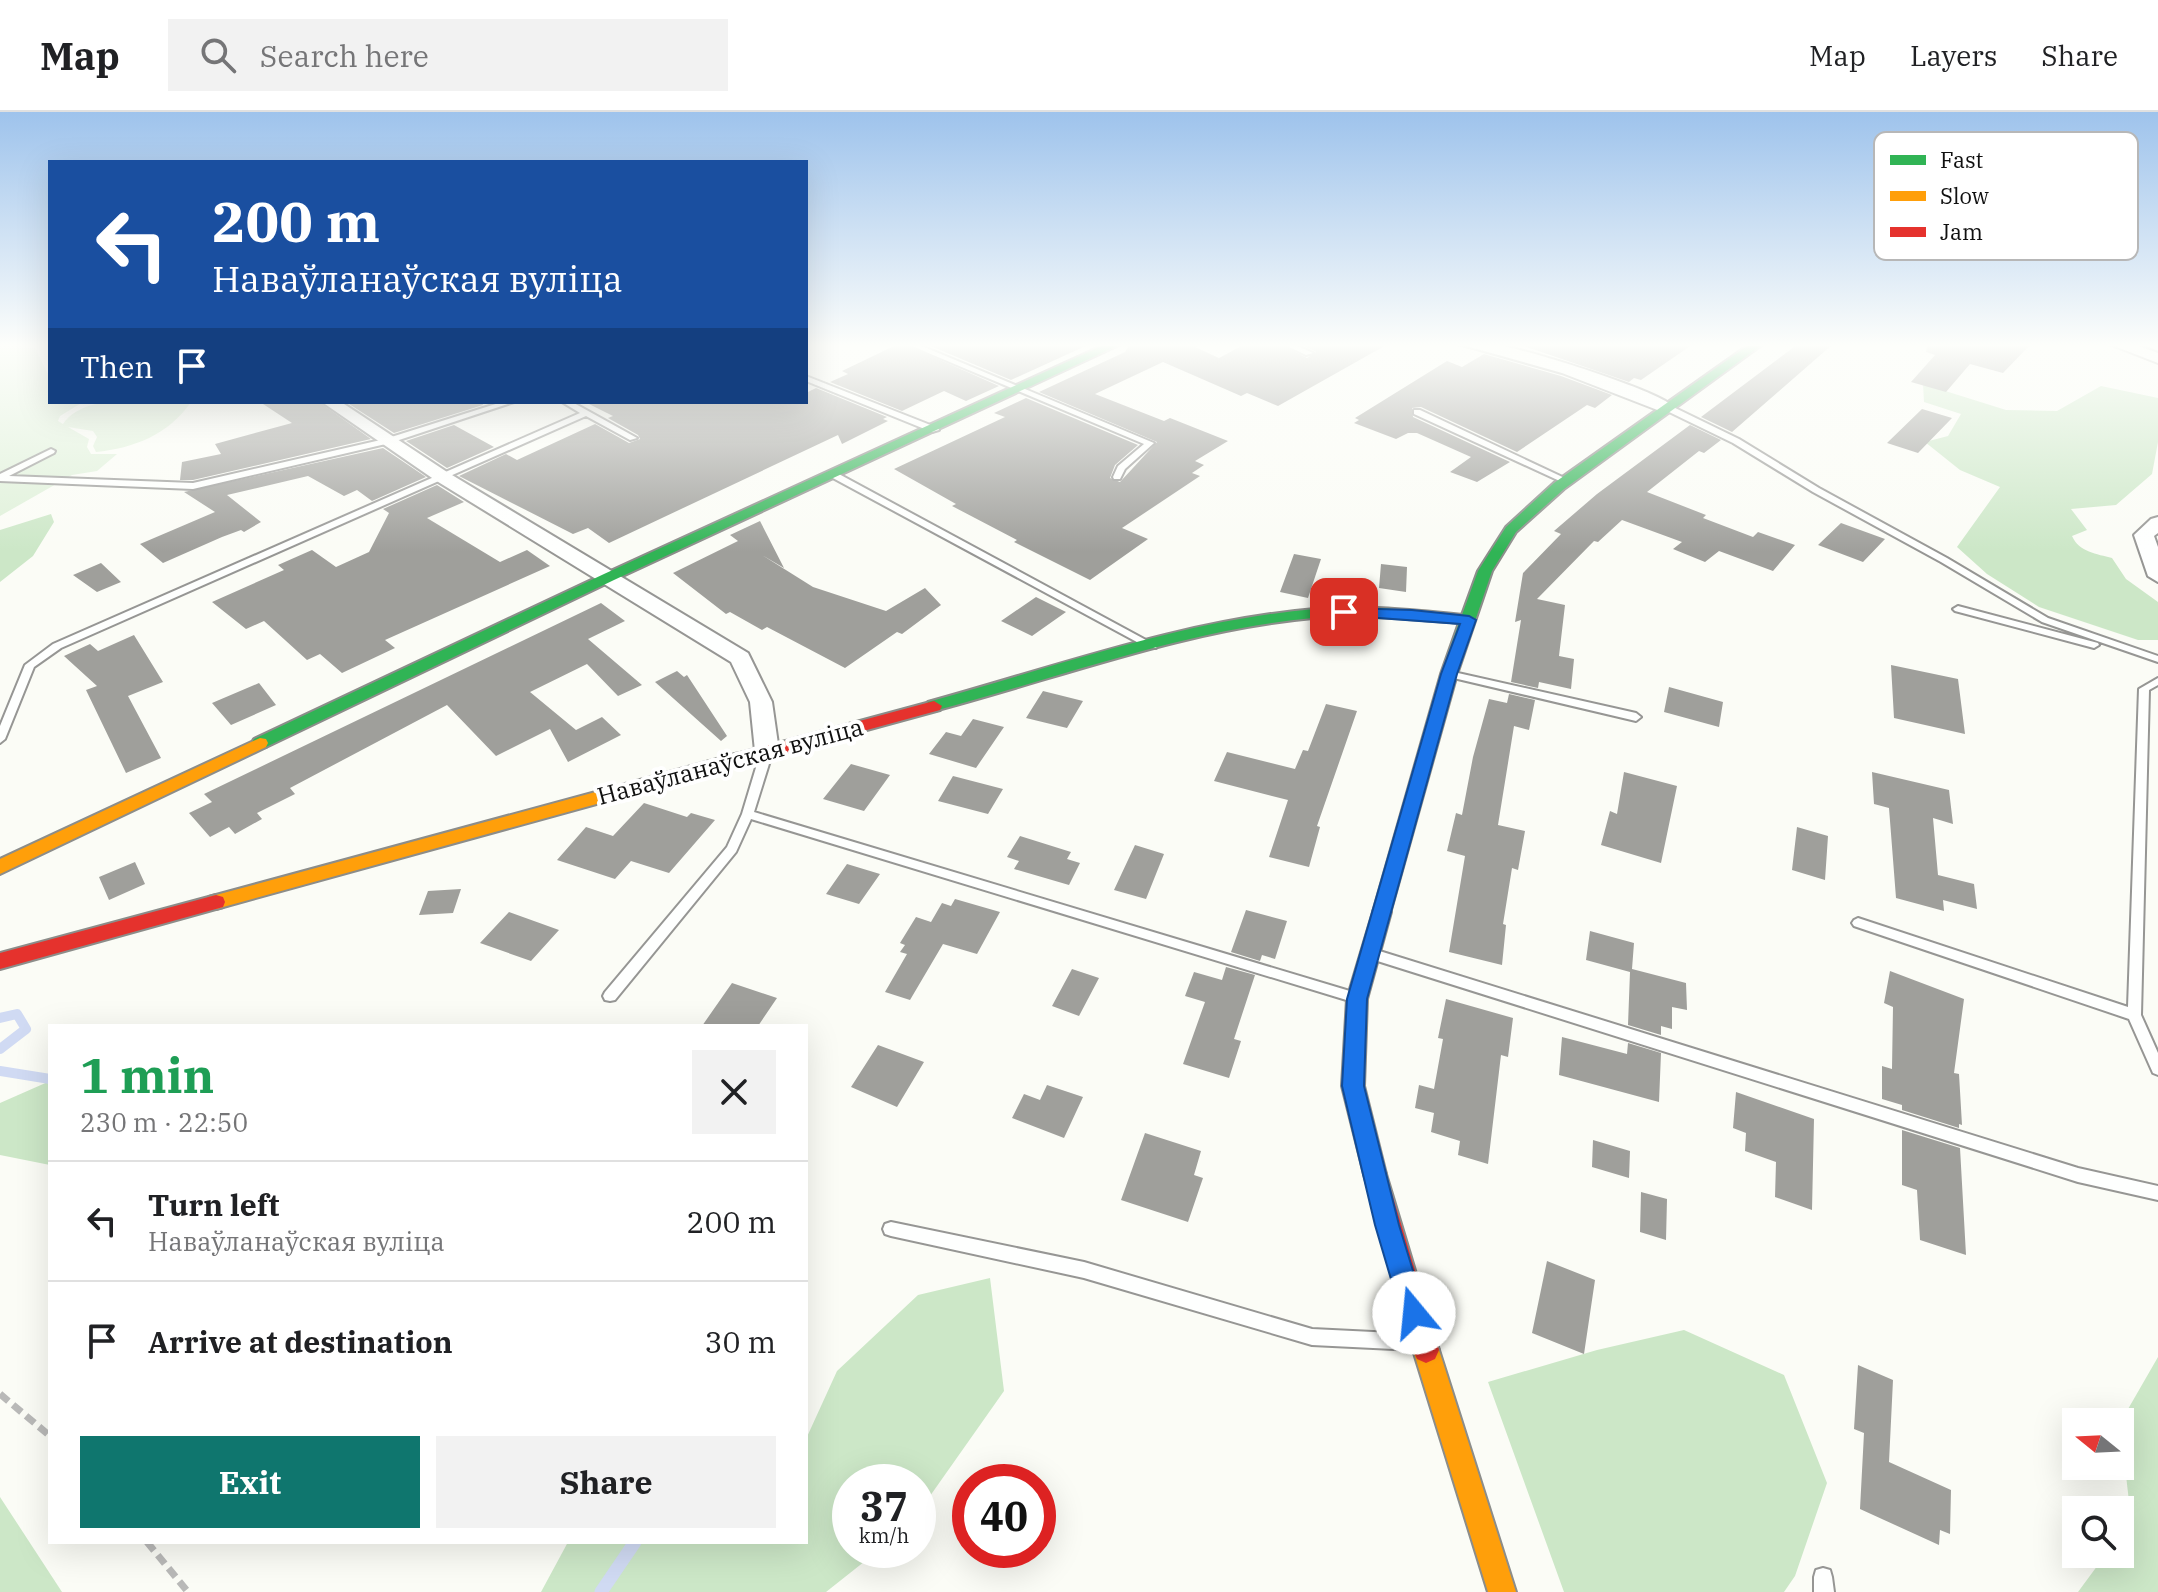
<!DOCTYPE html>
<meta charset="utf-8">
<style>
:root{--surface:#fff;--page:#f2f2f2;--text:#202124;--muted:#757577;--line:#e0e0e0;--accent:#0f766e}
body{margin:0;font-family:"IBM Plex Serif",serif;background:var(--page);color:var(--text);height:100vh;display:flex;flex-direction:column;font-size:30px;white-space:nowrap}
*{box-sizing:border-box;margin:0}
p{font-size:26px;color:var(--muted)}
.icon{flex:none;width:44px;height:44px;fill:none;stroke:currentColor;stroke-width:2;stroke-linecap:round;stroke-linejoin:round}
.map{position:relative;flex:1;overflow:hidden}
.side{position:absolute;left:48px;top:912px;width:760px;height:520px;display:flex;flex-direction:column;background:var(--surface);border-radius:0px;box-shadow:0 8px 32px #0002}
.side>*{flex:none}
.hud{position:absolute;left:48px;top:48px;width:760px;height:244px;border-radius:0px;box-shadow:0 8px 32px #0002;background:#1a4fa0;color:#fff;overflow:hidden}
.needle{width:52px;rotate:288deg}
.tools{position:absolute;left:2062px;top:1296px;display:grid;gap:16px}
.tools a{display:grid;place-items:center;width:72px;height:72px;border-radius:0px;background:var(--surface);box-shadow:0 8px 32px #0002;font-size:40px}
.speed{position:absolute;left:832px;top:1352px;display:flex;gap:16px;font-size:40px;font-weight:700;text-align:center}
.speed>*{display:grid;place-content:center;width:104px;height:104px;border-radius:50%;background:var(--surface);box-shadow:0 8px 32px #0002;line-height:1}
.speed small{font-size:20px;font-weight:400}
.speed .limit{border:12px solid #d22;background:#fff;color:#111}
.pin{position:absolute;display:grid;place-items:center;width:68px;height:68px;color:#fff;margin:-34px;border-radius:16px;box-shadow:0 4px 12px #0006}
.me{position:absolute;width:88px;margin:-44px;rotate:343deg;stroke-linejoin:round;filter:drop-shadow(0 0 6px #0008)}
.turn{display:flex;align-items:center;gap:28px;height:168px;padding:0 32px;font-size:36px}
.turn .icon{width:104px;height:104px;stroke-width:2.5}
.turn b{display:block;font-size:56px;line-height:68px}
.then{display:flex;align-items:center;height:76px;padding:0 32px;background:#0003;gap:16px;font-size:30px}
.round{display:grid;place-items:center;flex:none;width:84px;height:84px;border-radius:0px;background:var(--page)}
.head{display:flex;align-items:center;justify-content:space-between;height:136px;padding:0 32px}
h1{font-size:48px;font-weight:800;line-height:60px;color:#1e9e55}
.action{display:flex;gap:16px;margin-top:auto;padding:16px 32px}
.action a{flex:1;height:92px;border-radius:0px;background:var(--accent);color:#fff;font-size:32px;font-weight:800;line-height:92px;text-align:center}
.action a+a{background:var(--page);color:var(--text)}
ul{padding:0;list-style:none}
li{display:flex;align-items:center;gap:24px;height:120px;padding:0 32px;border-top:2px solid var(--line)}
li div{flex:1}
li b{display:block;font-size:30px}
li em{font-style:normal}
header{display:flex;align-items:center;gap:48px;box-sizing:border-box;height:112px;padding:0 40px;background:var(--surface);border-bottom:2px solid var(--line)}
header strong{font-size:38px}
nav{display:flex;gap:44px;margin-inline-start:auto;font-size:28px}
.search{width:560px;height:72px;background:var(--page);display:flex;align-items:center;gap:20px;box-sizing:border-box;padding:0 28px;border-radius:0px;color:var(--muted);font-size:30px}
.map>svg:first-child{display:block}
.green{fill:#def0d8}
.forest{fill:#cce7c7}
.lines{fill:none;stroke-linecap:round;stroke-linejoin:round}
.stream-far1{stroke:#d0daf3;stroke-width:10}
.stream{stroke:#d0daf3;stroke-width:13}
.building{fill:#9f9f9b}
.lane-casing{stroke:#969694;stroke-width:4}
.street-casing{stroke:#969694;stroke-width:4}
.fast-casing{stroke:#8c8d8a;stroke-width:4}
.slow-casing{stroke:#8c8d8a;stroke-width:4}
.jam-casing{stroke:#8c8d8a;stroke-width:4}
.path{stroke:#b9b9b8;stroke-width:7;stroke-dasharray:11 6;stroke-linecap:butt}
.lane{fill:#fefffe;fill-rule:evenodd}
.street{fill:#fefffe;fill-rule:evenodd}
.fast{fill:#30b455;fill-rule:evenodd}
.slow{fill:#ff9f0a;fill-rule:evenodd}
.jam{fill:#e5322d;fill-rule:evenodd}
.route{fill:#1a73e8;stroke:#114b97;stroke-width:2}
.labels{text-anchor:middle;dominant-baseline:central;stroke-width:8;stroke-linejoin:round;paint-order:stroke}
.street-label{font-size:24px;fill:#101010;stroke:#fff}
.key{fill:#fff;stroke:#b7b7b7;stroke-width:2}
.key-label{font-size:22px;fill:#101010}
</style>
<header>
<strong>Map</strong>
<div class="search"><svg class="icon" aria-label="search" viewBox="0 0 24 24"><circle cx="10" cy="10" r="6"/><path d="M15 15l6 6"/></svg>Search here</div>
<nav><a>Map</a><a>Layers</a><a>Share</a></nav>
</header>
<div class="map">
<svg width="2158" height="1480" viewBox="0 0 2158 1480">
<rect width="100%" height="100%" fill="#fbfcf6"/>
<path class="green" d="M0 232 35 236 50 266V290H83L60 304 58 309 63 312C85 279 154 290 191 290 168 323 134 336 96 340L93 334 97 325 93 319 68 315 89 327 87 335 91 342H117L97 359 72 363 0 404Z"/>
<path class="forest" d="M1923 272 2006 298 2057 299 2101 274 2158 286V330L2152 362 2116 393 2071 397 2087 418 2072 424C2079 440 2097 442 2112 446L2126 467 2158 490V528H2138L2039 495 1987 462 1957 435 2000 375 1960 358 1925 330 1948 324 1961 302 1924 290Z
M51 402 54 410 33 444 0 470V418Z
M50 969V1053L0 1043V991Z
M990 1166 1004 1279 918 1401V1370H850V1438H879L826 1480H541L568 1430H806V1327L837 1259 918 1183Z
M1684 1218 1784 1263 1827 1371 1795 1464 1784 1480H1564L1488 1270 1597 1238Z
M2158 1245V1480H2078L2106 1442H2120V1422L2131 1407 2120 1311Z
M0 1385 62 1480H0Z"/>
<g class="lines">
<path class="stream-far1" d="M0 906 17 902 26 917 0 937
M0 959 50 967"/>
<path class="stream" d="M601 1480 635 1430"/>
</g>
<path class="building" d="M898 232H904L999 274 966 289 944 279 902 299 830 270 848 262 842 259Z
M926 232H1090L1011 268Z
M1130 232H1201L1195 235 1219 246 1245 232H1280L1307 246 1316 240 1301 232H1388L1278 294 1247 281 1241 284 1163 250 1095 282 1164 309 1170 306 1228 329 1195 349 1204 353 1192 361 1200 364 1122 416 1148 427 1090 468 1014 430 1017 428 952 394 956 392 894 357 1005 305 994 301 1026 286 1138 333 1115 353 1110 366 1120 370 1157 330 1039 280 1125 240Z
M1518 232H1693L1641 268 1634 266 1629 270Z
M1798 232H1833L1732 320 1701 305Z
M1928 232H2031L2003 261 1970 252 1946 280 1911 270 1935 243 1926 240Z
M1484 242 1561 264 1612 283 1595 296 1587 293 1517 340 1421 295 1412 296 1413 305 1510 350 1477 370 1450 360 1471 345 1417 321H1408L1396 327 1354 311 1359 308 1355 306 1447 249 1462 255Z
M816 276 887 305 883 307 888 309 842 332 838 323 609 431 588 416 573 422 459 364 506 342 517 348 595 312 629 331 640 327 638 323 608 306 613 304 585 290H806V281Z
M260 290H319L371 327 193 368H180L182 350 221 342 215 332 292 311Z
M346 290H482L483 293 394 321Z
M1922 297 1952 306 1918 341 1887 331Z
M454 313 494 335 447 356 406 329Z
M1690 313 1721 328 1704 341 1699 339 1647 380 1706 403 1703 406 1753 425 1758 420 1795 433 1773 459 1719 439 1705 450 1673 437 1682 430 1622 408 1598 430 1594 429 1537 487 1565 493 1559 544 1574 547 1571 577 1539 570 1538 576 1511 570 1521 508 1515 510 1523 461 1561 422 1554 419 1597 382Z
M383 336 426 365 372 389 357 378 344 384 308 364 227 383 261 410 244 420 241 418 222 425 163 451 140 432 215 400 184 380Z
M437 373 464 390 427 406 500 450 527 438 550 454 385 528 395 536 342 561 320 542 307 548 264 509 246 517 212 490 284 458 278 453 312 438 336 455 369 440 389 401 383 397Z
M760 409 784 456 762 443 813 475 886 499 925 476 941 493 902 522 897 520 845 556 767 515 762 518 730 500 726 502 673 461 738 429 730 423Z
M1841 411 1885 427 1863 450 1818 433Z
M1294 442 1321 447 1308 486 1280 480Z
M101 451 121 470 97 480 73 463Z
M1381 452 1407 455 1406 480 1379 476Z
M1036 485 1066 500 1032 524 1001 509Z
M601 491 625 509 588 527 642 573 618 584 587 552 530 580 576 618 602 605 621 623 568 650 550 617 496 644 447 593 290 676 295 682 257 701 262 707 235 722 229 715 210 725 189 701 212 690 204 682Z
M134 523 163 570 128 584 161 646 126 661 86 578 97 574 64 544 90 532 98 539Z
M1891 553 1958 567 1965 622 1894 606Z
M677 559 684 565 687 563 727 624 721 629 655 570Z
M259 571 276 593 231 613 212 591Z
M1669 575 1723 590 1719 615 1664 600Z
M1043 579 1083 589 1067 616 1026 606Z
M1509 582 1535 588 1529 618 1514 614 1498 713 1525 719 1518 758 1512 756 1503 812 1506 813 1502 853 1449 840 1465 744 1447 739 1456 701 1462 703 1473 645 1489 587 1507 591Z
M1326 592 1357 599 1317 714 1320 715 1309 755 1269 745 1288 688 1214 669 1227 640 1295 657 1303 638 1308 639Z
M973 607 1004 615 976 656 929 642 946 620 961 624Z
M851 652 890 663 864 699 823 687Z
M1624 660 1677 674 1661 751 1601 733 1610 699 1617 702Z
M1872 660 1949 678 1953 712 1933 706 1938 763 1974 772 1977 797 1943 788 1944 799 1896 786 1889 696 1874 692Z
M953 664 1003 677 988 702 938 689Z
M644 691 687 705 691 701 715 708 669 761 631 749 615 767 557 748 586 715 613 724Z
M1797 715 1828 724 1825 768 1792 758Z
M1020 724 1071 740 1067 747 1080 751 1069 773 1014 757 1019 749 1007 745Z
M1135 733 1164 742 1146 787 1114 778Z
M135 750 145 772 109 788 99 765Z
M847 752 880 762 859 792 826 782Z
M461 777 453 801 419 803 428 779Z
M955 787 1000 800 977 842 943 832 910 888 885 880 907 842 900 840 905 833 900 831 916 805 931 810 942 791 951 794Z
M1246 798 1287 809 1275 847 1262 843 1260 849 1231 840Z
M509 800 559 818 531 849 480 831Z
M1590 819 1634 831 1632 857 1686 871 1687 898 1672 895V917L1661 914V923L1628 913 1630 860 1586 848Z
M1226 855 1255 863 1234 927 1241 929 1229 966 1183 952 1205 890 1185 884 1194 860 1222 868Z
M1072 857 1099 866 1079 904 1052 894Z
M1890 859 1964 887 1954 961 1959 962 1962 1013 1959 1012V1016L1902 998V993L1882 987V954L1892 957 1893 895 1884 891Z
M732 871 777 886 758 914H702Z
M1446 887 1513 906 1508 945 1501 943 1488 1052 1458 1043 1460 1029 1431 1020 1434 1001 1415 996 1419 973 1434 977 1443 927 1438 926Z
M1562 925 1627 942 1628 931 1661 941 1659 990 1559 963Z
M878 933 924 950 897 995 851 975Z
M1047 973 1083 985 1064 1026 1012 1006 1024 982 1040 988Z
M1736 980 1814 1007 1812 1098 1775 1085 1776 1050 1745 1039 1746 1021 1733 1016Z
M1902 1018 1960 1036 1966 1143 1920 1128 1917 1078 1902 1073Z
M1145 1021 1201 1039 1194 1063 1203 1066 1188 1110 1121 1088Z
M1593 1028 1630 1039 1629 1066 1592 1055Z
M1641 1080 1667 1087 1666 1128 1640 1120Z
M1547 1149 1595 1168 1584 1242 1532 1221Z
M1858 1253 1893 1268 1889 1350 1951 1378 1950 1422 1940 1418 1939 1433 1860 1397 1864 1321 1854 1317Z"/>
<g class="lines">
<g class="lane-casing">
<path id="lane" d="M907 232H917L1154 331 1125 357 1120 367H1114L1113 365 1118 354 1144 332Z
M1283 232H1293L1313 241 1306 243Z
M806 264 938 316 939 318 932 320 806 269Z
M502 290H514L390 331 193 377 0 369V362L51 337 55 339 54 341 9 364 193 371 385 327Z
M562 290H572L637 326 630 328 586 304 61 536 34 555 5 627 0 631V614L25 553 53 532 580 301Z
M1663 293H1669L1739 327 1819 376 1947 446 2048 506 2158 544V550L2042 510 1941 450 1813 380 1733 331 1663 297Z
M1414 298H1420L1571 369 1564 371 1414 302Z
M831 361H837L1157 534 1156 536H1148L831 365Z
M1958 494 2098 531 2099 533 2094 536 1955 499 1953 497Z
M1449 559 1636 601 1641 605 1636 609 1445 564 1444 562Z
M2158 566V573L2149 578 2141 903 2158 941V963L2153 961 2129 907 1854 814 1852 811 1854 808 1858 806 2128 895 2139 577Z
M767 635 773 639 754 700 1353 880 1358 881 1360 885 1358 889 1353 890 751 707 736 740 615 888 610 889 605 888 603 884 605 880 727 735 742 702 761 639Z
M1373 837 2078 1056 2158 1074V1088L2078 1070 1368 846 1367 842 1368 838Z
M891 1110 1084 1150 1312 1217 1414 1222 1420 1224 1422 1230 1420 1236 1414 1238 1312 1233 1084 1166 891 1124 885 1122 883 1117 885 1112Z
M1823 1456 1830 1458 1832 1465 1834 1480H1814V1465L1816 1458Z"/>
</g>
<g class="street-casing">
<path id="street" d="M1459 232C1472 232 1485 231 1497 233 1526 237 1657 278 1674 295L1672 299H1660L1562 261Z
M2109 232H2133L2158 241V251Z
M322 290H341L447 360 748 541 772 590 779 639 775 645H759L755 639 750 590 731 550 435 368Z
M2158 405V421L2154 424 2158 435V470L2148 464 2134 423 2151 407Z"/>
</g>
<g class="fast-casing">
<path id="fast" d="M1106 232H1121L614 468 266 635 260 636 252 631 254 627 604 462Z
M1750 232H1763L1564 377 1516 420 1492 459 1457 562 1389 805H1375L1373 800 1441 562 1459 511C1411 507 1362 502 1313 506 1183 518 1059 566 934 599L926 594 928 590C1055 555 1184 508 1315 497 1365 493 1413 498 1462 503L1478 459 1506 415 1554 371Z"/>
</g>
<g class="slow-casing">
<path id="slow" d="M260 626 266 627 268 631 266 635 0 762V747Z
M739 641 745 643 747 647 745 651 216 797 209 795 207 790 209 785 216 783Z
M1382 793 1389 795 1391 800 1367 887 1364 974 1386 1062 1383 1069 1375 1072 1367 1069 1364 1062 1342 974 1347 887 1373 800 1375 795Z
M1426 1225 1435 1229 1439 1238 1516 1480H1488L1413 1238 1417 1229Z"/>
</g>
<g class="jam-casing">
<path id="jam" d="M934 589 942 594 940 598 739 653 731 647 733 643Z
M216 783 223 785 225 790 223 795 0 857V841Z
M1375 1052 1383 1055 1386 1062 1439 1238 1435 1247 1426 1251 1417 1247 1413 1238 1364 1062 1367 1055Z"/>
</g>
<path class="path" d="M0 1282 50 1324
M147 1430 188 1480"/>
<use href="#lane" class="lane"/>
<use href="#street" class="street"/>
<use href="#fast" class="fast"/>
<use href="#slow" class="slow"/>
<use href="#jam" class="jam"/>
</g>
<linearGradient id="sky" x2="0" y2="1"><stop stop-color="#9ec3ec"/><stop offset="0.53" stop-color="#fdfefb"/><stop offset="1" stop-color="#fdfefb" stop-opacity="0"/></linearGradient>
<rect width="2158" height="440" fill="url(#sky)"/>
<path class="route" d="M1344 496 1412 498 1469 504 1476 508 1457 562 1367 887 1364 974 1399 1113 1426 1201 1422 1209 1414 1213 1405 1209 1401 1201 1375 1113 1342 974 1347 887 1441 562 1460 512 1338 503V497Z"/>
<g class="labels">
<g class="street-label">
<text transform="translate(730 649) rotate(-15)">Наваўланаўская вуліца</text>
</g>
</g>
<rect x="1874" y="20" width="264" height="128" rx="12" class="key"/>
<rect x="1890" y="43" width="36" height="10" fill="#30b455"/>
<rect x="1890" y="79" width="36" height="10" fill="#ff9f0a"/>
<rect x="1890" y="115" width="36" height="10" fill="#e5322d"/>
<g class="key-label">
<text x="1940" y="56">Fast</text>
<text x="1940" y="92">Slow</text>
<text x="1940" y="128">Jam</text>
</g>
</svg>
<div class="tools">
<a><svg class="needle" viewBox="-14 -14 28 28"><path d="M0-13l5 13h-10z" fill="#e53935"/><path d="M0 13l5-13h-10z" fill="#757577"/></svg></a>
<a><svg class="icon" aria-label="search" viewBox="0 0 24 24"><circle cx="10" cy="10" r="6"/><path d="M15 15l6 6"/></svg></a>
</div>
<div class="speed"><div>37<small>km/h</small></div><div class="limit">40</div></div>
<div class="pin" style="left:1344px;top:500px;background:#d93025"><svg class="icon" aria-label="arrive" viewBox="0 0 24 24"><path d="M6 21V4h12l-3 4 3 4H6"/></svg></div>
<svg class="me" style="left:1414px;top:1201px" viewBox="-20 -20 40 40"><circle r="19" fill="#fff"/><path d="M0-13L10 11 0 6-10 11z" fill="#1a73e8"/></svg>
<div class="hud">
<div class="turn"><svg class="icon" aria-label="left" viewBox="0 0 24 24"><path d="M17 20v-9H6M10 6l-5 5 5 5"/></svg><div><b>200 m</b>Наваўланаўская вуліца</div></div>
<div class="then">Then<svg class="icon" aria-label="arrive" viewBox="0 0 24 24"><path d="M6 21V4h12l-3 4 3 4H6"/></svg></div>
</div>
<section class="side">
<div class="head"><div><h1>1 min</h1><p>230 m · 22:50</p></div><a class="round"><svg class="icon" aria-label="close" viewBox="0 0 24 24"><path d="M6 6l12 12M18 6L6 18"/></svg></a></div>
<ul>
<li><svg class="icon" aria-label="left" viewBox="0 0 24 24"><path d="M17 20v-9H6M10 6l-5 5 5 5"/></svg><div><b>Turn left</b><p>Наваўланаўская вуліца</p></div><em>200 m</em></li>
<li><svg class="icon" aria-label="arrive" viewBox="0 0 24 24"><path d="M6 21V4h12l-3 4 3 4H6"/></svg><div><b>Arrive at destination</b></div><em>30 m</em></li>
</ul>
<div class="action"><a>Exit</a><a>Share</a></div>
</section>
</div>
